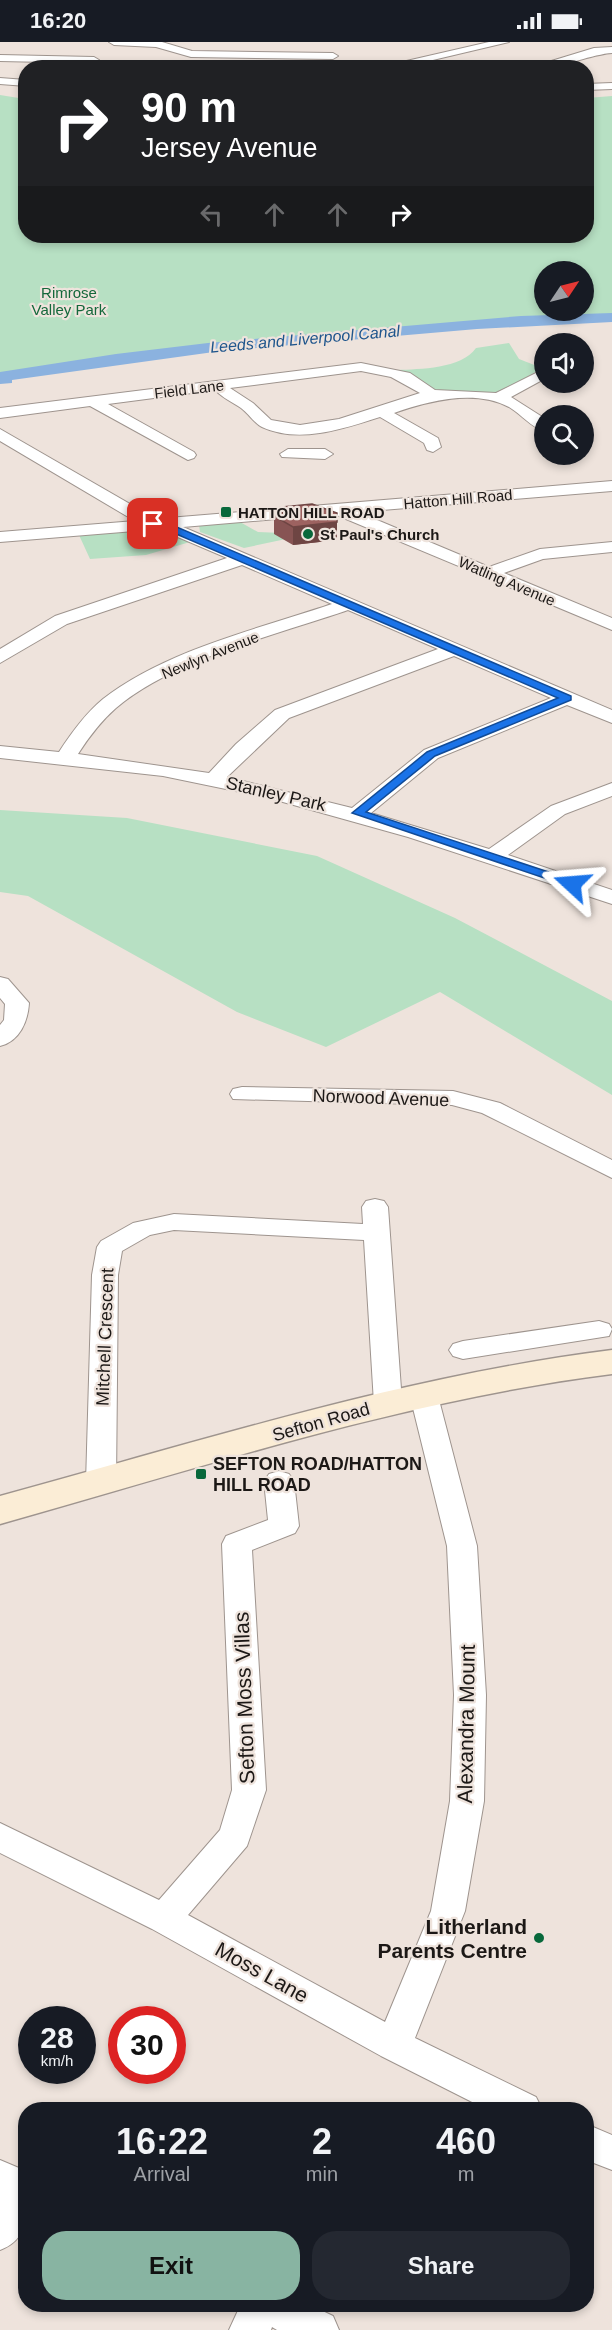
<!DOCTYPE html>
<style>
:root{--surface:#171b24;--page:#242831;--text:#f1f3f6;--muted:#9ea1a6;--accent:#88b4a2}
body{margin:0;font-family:Helvetica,sans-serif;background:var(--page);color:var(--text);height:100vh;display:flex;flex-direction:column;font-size:22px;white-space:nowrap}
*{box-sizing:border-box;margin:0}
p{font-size:20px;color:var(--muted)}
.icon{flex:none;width:33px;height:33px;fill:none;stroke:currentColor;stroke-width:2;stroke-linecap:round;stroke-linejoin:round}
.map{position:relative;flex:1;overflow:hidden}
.sheet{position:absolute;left:18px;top:2060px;width:576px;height:210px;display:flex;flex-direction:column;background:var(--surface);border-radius:24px;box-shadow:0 3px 9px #0003}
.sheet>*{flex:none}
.banner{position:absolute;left:18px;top:18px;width:576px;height:183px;border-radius:24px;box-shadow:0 3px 9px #0003;background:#202124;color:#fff;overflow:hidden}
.needle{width:39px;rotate:55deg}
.buttons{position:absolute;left:534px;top:219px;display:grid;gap:12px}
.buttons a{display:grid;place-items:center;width:60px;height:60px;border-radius:50%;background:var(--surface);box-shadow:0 3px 9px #0003;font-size:30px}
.speed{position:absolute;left:18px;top:1964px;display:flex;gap:12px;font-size:30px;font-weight:700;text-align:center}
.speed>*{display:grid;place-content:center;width:78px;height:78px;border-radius:50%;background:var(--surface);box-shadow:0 3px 9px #0003;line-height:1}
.speed small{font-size:15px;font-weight:400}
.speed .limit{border:9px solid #d22;background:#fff;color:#111}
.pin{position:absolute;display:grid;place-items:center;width:51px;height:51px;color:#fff;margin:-26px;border-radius:12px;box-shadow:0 3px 9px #0006}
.me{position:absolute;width:66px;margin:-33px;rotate:289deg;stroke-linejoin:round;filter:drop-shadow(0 0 4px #0008)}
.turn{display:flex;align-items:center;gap:21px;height:126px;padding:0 24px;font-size:27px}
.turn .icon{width:78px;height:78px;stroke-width:2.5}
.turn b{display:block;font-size:42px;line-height:51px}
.lanes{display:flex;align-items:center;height:57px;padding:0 24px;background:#0003;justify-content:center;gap:30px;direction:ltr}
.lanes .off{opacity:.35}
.eta{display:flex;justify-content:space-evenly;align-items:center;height:102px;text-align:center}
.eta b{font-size:36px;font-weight:700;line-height:42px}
.action{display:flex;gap:12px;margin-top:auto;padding:12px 24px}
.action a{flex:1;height:69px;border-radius:24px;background:var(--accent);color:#111;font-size:24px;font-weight:700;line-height:69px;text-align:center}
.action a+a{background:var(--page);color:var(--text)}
.status{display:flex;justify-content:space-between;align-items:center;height:42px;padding:0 30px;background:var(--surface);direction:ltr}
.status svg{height:16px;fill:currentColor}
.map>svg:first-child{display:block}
.green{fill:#b7e0c3;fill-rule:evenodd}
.water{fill:#8bb2df}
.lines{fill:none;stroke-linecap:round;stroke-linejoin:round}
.street-casing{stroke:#9e948e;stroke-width:2}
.secondary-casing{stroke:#9e948e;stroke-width:3}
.street{fill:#fff;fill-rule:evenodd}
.secondary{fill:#fbedd6;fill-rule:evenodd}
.wall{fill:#875453}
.shaded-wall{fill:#6e4543}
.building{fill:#9d6260;stroke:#6e4543;stroke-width:1.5}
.route{fill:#1a73e8;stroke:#114b97;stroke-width:1.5}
.poi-dot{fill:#08683b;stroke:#eee3dc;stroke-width:2}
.labels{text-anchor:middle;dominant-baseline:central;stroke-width:4.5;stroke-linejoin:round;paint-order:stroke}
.far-park-label{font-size:15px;fill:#14683b;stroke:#eee3dc}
.far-street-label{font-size:15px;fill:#1c1816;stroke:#eee3dc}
.far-poi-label{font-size:15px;font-weight:bold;fill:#1c1816;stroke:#eee3dc;text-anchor:start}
.far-water-label{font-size:16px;font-style:italic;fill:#1e558c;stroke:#eee3dc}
.street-label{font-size:18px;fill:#1c1816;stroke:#eee3dc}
.poi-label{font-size:18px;font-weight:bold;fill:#1c1816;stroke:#eee3dc;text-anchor:start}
.near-street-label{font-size:21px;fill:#1c1816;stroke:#eee3dc}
.near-poi-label{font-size:21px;font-weight:bold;fill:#1c1816;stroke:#eee3dc;text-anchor:end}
</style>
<div class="status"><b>16:20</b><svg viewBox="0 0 49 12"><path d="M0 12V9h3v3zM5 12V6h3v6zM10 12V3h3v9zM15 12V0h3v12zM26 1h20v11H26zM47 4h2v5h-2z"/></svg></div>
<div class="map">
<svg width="612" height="2288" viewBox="0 0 612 2288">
<rect width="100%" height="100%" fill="#eee3dc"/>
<path class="green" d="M0 53 25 57 26 194H586L587 56 612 54V275L217 305 0 335ZM544 230H584V268H544Z
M509 301 519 317 542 326 500 351H436L430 344 397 328C420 327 461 327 476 306Z
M240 480 258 490 282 491 286 497 244 506 200 490 199 483Z
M158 486 190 500 146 513 90 517 79 493Z
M0 768 127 776 317 814 455 876 612 959V1053L440 950 326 1005 237 970 28 854 0 850Z"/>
<path class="water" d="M612 271V280L477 287 221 309 12 338V341L0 342V330L116 312 208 301 521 274Z"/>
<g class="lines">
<g class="street-casing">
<path id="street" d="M109 0H162L192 9 333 11 338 14 333 17 191 15 156 5 114 3Z
M489 0H509L399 26H376Z
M612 5V11C591 12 551 30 535 24L594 6Z
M0 13 94 15 99 18 94 21 0 19Z
M0 36 26 38V44L0 42Z
M612 41V47L586 48V42Z
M361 321 410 331 435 348 496 351 544 327V337L511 355 544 376V389C532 386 521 372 509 365 474 347 429 359 394 371L438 396 441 405 433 410 427 408 424 401 380 375C343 387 299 402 262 385 254 381 249 372 241 366 232 360 223 356 215 348L108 362 194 410 196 413 194 416 188 418 90 364 0 376V366ZM361 329 391 335 420 351 339 377 300 383 271 378 253 361 230 346Z
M0 387 156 477 612 439V449L358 470 489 525 540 507 612 500V510L543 517 504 531 612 576V588L334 472 183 485 612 668V681L567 663 438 716 371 771 489 807 551 764 612 741V754L565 772 508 813 612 848V862L408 795 265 755 163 734 0 716V704L59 710C72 690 85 672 103 657 166 608 258 587 332 562L242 523 67 582 0 621V607L55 574 227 516 159 487 0 500V490L135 479 0 399ZM348 568 438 607 275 668 236 702 209 731 78 712C89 695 100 680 116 666 174 617 276 593 348 568ZM454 614 551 656 424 708 352 766 227 735 289 676Z
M288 407H325L333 412 325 417 282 415 280 412Z
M0 935 8 937 29 961C28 979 20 999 0 1004V983L4 978 5 962 0 956Z
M242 1045 453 1049 500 1061 612 1118V1136L482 1071 452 1063 233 1057 230 1052 233 1047Z
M375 1157 384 1159 388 1165 402 1361 398 1368 388 1370 378 1368 374 1361 364 1198 174 1188 150 1193 122 1209 118 1233 116 1441 111 1448 101 1451 91 1448 86 1441 92 1233 97 1205 101 1199 133 1181 174 1172 363 1182 362 1165 366 1159Z
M599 1279 609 1282 612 1287 609 1294 463 1317 453 1314 449 1308 453 1302 463 1299Z
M424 1345 434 1347 438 1354 477 1504 486 1653 484 1759 465 1869 415 1996 536 2055 542 2067H486L381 2014 152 1887 0 1811V1781L159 1858 220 1788 232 1748 222 1502 226 1494 268 1478 264 1439 269 1432 279 1429 289 1432 294 1439 299 1484 295 1491 252 1508 266 1748 247 1804 188 1873 385 1980 431 1869 450 1759 454 1653 447 1504 410 1354 414 1347Z
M586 2082 612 2093V2128L586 2118Z
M0 2118 26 2129C26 2160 35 2195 0 2208Z
M241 2262H308L333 2274 339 2288H277L272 2285 271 2288H229Z"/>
</g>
<g class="secondary-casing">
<path id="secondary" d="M612 1308V1332C404 1358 202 1425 0 1482V1454C202 1399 404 1334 612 1308Z"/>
</g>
<use href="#street" class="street"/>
<use href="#secondary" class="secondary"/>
</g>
<path class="wall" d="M281 465 337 498 293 503 274 492V474L281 472Z"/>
<path class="shaded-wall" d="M337 480V498L293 503V485Z"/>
<path class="building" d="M312 462 337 471V480L293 485 274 474 285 470 281 465Z"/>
<path class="route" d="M150 480H165L571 654V658L435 714 366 770 576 839V844H568L352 771 427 710 558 656 160 485 150 484Z"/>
<g class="poi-dot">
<rect x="220" y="464" width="12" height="12" rx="3"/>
<circle cx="308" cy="492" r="6"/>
<rect x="195" y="1426" width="12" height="12" rx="3"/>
<circle cx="539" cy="1896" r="6"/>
</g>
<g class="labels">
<g class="far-park-label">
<text x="69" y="250">Rimrose<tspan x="69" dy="17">Valley Park</tspan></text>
</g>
<g class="far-street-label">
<text transform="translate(189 347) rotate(-7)">Field Lane</text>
<text transform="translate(458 457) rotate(-5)">Hatton Hill Road</text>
<text transform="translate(507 539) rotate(23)">Watling Avenue</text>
<text transform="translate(210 613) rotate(-22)">Newlyn Avenue</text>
</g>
<g class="far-poi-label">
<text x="238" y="470">HATTON HILL ROAD</text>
<text x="320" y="492">St Paul's Church</text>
</g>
<g class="far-water-label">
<text transform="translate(305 297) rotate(-5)">Leeds and Liverpool Canal</text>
</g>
<g class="street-label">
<text transform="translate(276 752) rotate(13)">Stanley Park</text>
<text transform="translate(381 1056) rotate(2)">Norwood Avenue</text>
<text transform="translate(105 1295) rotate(-88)">Mitchell Crescent</text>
<text transform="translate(321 1380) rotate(-16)">Sefton Road</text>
</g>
<g class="poi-label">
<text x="213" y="1422">SEFTON ROAD/HATTON<tspan x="213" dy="21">HILL ROAD</tspan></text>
</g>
<g class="near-street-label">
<text transform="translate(244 1656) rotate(-92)">Sefton Moss Villas</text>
<text transform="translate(466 1682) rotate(-89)">Alexandra Mount</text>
<text transform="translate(262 1930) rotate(29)">Moss Lane</text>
</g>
<g class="near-poi-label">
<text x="527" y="1884">Litherland<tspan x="527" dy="24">Parents Centre</tspan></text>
</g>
</g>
</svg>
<div class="buttons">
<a><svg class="needle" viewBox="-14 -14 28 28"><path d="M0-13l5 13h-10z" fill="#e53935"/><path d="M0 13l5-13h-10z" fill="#9ea1a6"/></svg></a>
<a><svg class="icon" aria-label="sound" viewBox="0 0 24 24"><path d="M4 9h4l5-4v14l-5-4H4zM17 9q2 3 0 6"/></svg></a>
<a><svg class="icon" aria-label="search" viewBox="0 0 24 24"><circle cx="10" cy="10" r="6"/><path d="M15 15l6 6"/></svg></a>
</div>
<div class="speed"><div>28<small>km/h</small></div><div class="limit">30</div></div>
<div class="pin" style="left:153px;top:482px;background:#d93025"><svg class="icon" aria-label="arrive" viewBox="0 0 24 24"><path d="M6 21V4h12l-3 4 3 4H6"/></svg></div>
<svg class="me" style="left:572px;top:842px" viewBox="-20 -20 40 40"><path d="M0-17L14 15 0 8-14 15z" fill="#1a73e8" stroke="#fff" stroke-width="4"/></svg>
<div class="banner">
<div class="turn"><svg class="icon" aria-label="right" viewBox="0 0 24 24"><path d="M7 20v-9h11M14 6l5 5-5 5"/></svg><div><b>90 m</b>Jersey Avenue</div></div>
<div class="lanes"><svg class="icon off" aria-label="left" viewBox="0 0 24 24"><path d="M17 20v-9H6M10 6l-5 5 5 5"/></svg><svg class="icon off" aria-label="ahead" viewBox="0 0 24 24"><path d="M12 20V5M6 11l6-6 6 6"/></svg><svg class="icon off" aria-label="ahead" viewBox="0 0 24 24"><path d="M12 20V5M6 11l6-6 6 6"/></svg><svg class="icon" aria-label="right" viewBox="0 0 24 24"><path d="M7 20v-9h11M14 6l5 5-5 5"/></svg></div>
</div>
<section class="sheet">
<div class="eta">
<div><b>16:22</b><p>Arrival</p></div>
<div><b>2</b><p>min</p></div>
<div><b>460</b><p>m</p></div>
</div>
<div class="action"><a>Exit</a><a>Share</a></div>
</section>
</div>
